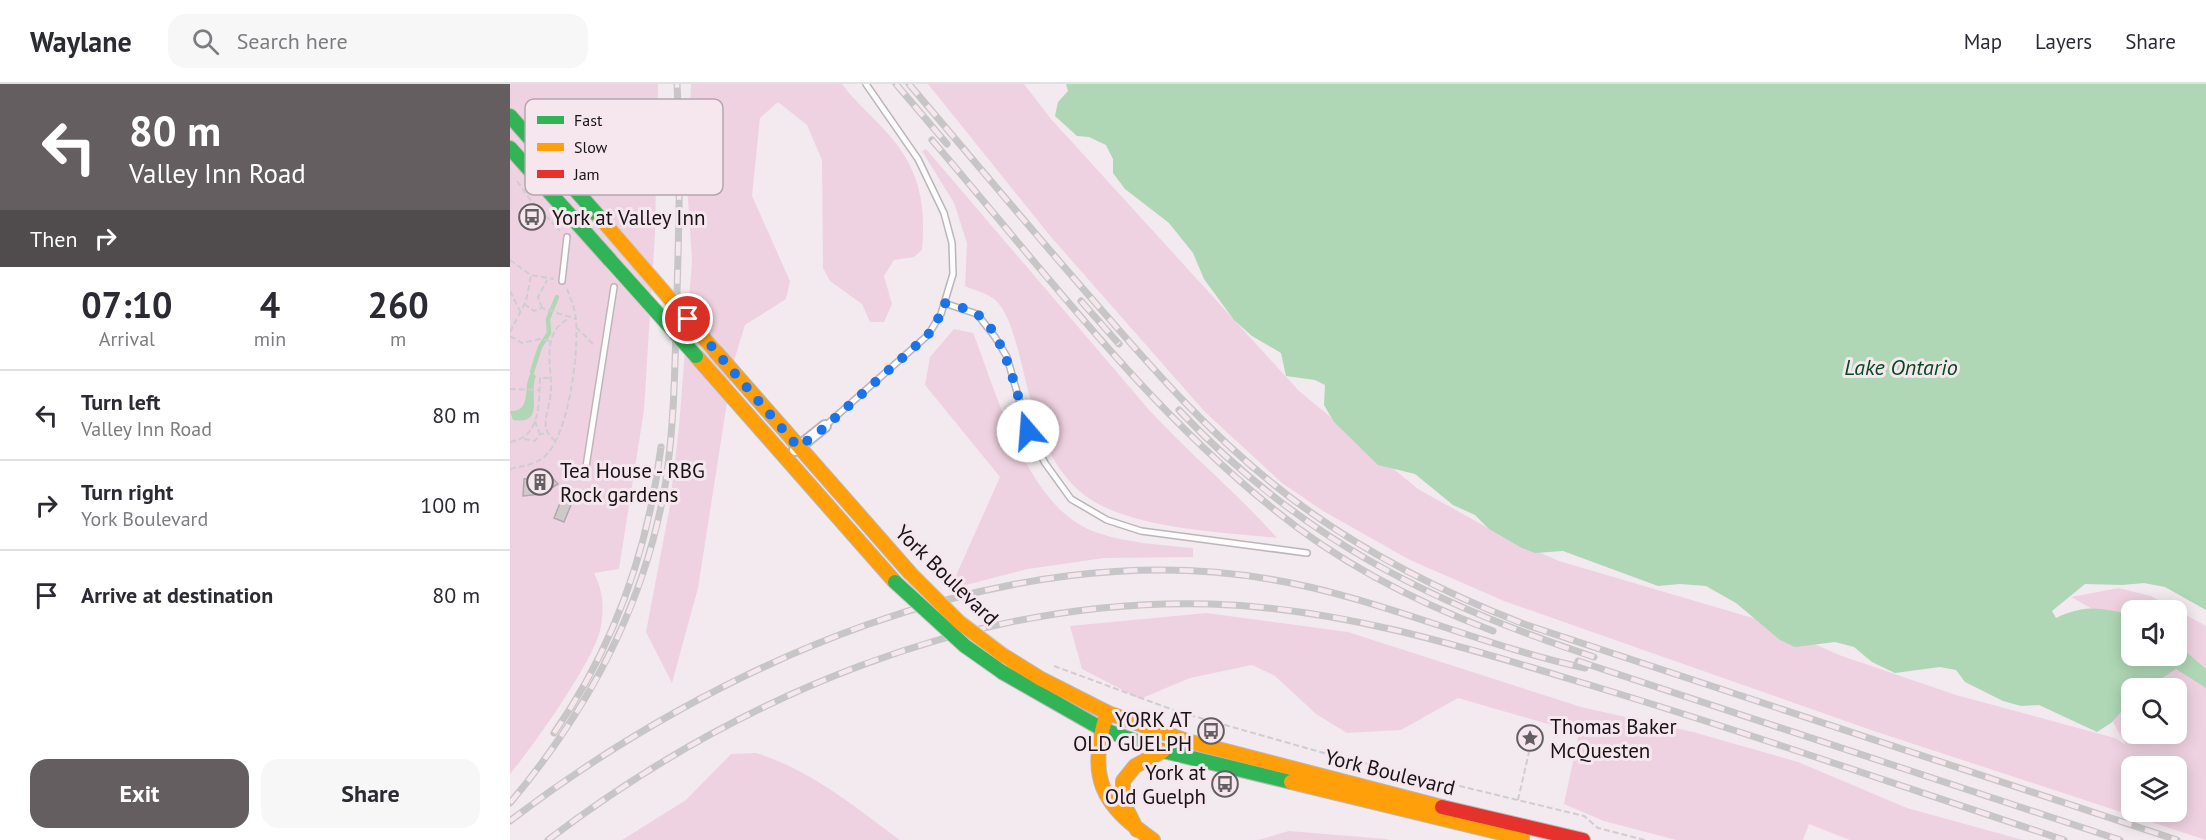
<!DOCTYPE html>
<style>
:root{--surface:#fff;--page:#f7f7f7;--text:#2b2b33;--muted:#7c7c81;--line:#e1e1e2;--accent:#645e61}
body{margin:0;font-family:"PT Sans",sans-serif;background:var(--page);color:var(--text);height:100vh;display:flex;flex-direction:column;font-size:22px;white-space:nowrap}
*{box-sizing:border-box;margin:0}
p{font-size:20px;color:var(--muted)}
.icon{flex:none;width:33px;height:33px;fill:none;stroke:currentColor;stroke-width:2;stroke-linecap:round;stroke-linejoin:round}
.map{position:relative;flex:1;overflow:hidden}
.details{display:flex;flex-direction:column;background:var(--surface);width:510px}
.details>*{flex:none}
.hud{background:#645e61;color:#fff;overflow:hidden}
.buttons{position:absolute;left:1611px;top:516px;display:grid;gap:12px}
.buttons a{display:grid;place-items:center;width:66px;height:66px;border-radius:12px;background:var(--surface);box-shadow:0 3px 15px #0003;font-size:30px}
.pin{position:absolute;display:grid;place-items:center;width:51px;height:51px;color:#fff;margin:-26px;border:3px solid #fff;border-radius:50%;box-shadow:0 2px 6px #0007}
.me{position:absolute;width:66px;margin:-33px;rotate:342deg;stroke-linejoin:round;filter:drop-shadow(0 0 4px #0008)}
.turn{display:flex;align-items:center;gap:21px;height:126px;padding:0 30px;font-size:27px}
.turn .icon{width:78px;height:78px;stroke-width:2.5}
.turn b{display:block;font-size:42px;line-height:51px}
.then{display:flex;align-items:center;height:57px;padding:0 30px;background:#0003;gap:12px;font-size:22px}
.eta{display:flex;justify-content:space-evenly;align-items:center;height:102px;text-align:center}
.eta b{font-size:36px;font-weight:700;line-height:42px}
.primary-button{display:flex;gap:12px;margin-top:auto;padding:12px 30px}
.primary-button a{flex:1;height:69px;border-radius:18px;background:var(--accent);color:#fff;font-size:24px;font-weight:700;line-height:69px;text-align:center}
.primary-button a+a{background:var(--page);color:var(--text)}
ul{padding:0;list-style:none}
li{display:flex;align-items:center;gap:18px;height:90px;padding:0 30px;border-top:2px solid var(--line)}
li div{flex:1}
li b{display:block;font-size:22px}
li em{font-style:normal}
header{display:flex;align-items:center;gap:36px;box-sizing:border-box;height:84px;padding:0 30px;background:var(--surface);border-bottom:2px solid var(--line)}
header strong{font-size:28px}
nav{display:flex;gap:33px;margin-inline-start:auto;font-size:21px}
.search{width:420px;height:54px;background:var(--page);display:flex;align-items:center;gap:15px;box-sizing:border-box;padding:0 21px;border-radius:18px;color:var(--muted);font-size:22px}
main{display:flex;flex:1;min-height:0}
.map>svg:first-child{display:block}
.green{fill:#efd2e1;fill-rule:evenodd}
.water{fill:#afd7b5}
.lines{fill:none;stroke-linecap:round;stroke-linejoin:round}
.stream{stroke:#afd7b5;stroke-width:4.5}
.building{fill:#cfc9cc;stroke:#afa9ab;stroke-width:1.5}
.lane-casing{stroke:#bcb5b8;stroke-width:8}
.street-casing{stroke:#bcb5b8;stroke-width:14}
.fast-casing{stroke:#bcb5b8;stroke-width:16}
.slow-casing{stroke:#bcb5b8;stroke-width:16}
.jam-casing{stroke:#bcb5b8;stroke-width:16}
.path{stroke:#cfcdce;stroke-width:2;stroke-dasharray:6 3;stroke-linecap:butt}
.lane{stroke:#fdfcfc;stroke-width:5}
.street{stroke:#fdfcfc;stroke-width:10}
.fast{stroke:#30b455;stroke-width:14}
.slow{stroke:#ff9f0a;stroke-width:14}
.jam{stroke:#e5322d;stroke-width:14}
.rail-casing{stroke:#c7c5c5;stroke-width:7}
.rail{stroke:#f6e7ee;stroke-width:4.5;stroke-dasharray:14;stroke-linecap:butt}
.fast-bridge-casing{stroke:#ccc9ca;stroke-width:16;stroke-linecap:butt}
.slow-bridge-casing{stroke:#ccc9ca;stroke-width:16;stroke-linecap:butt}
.fast-bridge{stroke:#30b455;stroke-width:14}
.slow-bridge{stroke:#ff9f0a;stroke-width:14}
.route{stroke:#1a73e8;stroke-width:10;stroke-dasharray:0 18}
.labels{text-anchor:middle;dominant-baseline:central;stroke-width:6;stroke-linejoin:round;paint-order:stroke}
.poi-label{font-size:21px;fill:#181315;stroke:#f6e7ee;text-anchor:start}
.street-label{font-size:21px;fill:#181315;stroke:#f6e7ee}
.water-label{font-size:22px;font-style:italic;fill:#024b1e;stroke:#f6e7ee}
.key{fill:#f6e7ee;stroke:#b3a7ad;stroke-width:1.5}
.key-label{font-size:16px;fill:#181315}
</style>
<header>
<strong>Waylane</strong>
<div class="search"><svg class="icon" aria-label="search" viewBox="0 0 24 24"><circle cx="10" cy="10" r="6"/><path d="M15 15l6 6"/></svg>Search here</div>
<nav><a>Map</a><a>Layers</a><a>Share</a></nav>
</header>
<main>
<section class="details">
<div class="hud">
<div class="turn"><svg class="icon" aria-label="left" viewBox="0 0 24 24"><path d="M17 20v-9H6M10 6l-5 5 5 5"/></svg><div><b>80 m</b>Valley Inn Road</div></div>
<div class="then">Then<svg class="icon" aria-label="right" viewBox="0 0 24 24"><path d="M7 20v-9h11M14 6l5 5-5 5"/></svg></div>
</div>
<div class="eta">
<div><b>07:10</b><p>Arrival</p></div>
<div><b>4</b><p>min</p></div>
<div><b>260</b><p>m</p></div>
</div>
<ul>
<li><svg class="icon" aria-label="left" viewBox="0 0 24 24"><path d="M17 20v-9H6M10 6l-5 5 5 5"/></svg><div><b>Turn left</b><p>Valley Inn Road</p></div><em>80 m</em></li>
<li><svg class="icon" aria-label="right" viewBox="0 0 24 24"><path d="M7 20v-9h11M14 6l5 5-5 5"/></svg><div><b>Turn right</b><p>York Boulevard</p></div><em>100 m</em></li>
<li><svg class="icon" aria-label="arrive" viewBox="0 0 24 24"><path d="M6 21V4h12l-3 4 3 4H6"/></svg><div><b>Arrive at destination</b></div><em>80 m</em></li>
</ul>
<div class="primary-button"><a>Exit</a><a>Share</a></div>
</section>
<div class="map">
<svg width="1696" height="756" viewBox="0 0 1696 756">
<rect width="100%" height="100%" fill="#f2eaee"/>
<path class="green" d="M0 0H148L145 149 134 326 109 485 84 489C93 507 94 522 91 542 87 573 22 664 0 690Z
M181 0H332C346 19 364 33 379 51 410 86 416 121 412 166L404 173 384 176 374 192 382 220 374 238H360L352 220 320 197 313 184 312 76 297 41 268 18 250 34 242 112 280 197 276 215 235 241 223 280 188 504 162 599 136 548 159 427 169 343 182 177 177 100Z
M418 0H514L541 35 789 307 908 405 994 453 1049 477 1253 537 1329 571 1446 611 1605 654 1616 661 1596 626 1608 605 1666 572V526H1622L1621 547 1561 513 1609 504 1641 512 1696 542V756L1361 646 994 517 900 476 813 427 772 399 695 328 541 153ZM1622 604H1666V650H1622ZM1622 682H1666V728H1622Z
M416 65 640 327C681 371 727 409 767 454 713 448 621 445 577 413 535 383 522 324 511 277 506 259 499 227 484 215 477 209 463 206 455 202L457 159 444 119 412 67Z
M444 245 463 249C488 312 517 426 588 449 618 459 652 461 683 464V473L594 474 518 485 440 505 490 393 415 301 420 273Z
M696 529 838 548 1071 623 1183 648 1288 678 1397 724 1513 756H1340L1299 740 1293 756H1166L1094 737 1054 720 1069 649 948 614 891 646 837 649 806 630 765 592 742 581 680 594 630 615 572 585 560 542Z
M246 669C301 686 345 723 390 756H112L176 716 221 670Z
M779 747 876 755 879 756H748Z"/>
<path class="water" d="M556 0H1696V526L1655 503 1634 499 1612 501 1575 500 1542 527 1546 534C1576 520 1590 524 1621 531L1622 572H1666L1667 560 1696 585V604L1666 585 1637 604H1622L1621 617 1601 639 1587 648 1529 621 1511 622 1493 617 1455 598 1446 586 1430 583 1385 589 1362 578 1344 563 1325 558 1285 563 1270 556 1226 519 1196 502 1170 500 1148 502 1053 467 1025 469 1012 464 979 445 965 431 943 421 905 390 868 381 824 338 814 321 815 301 805 296 776 292 771 269 742 252 724 236 694 195 683 169 659 139 615 105 603 89V75L596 61 579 53 567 52 545 32 548 18 558 7Z
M22 288 26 292C18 310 36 341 3 336L0 327C24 328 11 300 22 288Z"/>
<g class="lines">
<path class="stream" d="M22 288 30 263 39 249 38 235 47 213"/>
</g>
<path class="building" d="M36 387 48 400 32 410 13 412 14 395 25 394Z
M55 407 65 411 54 438 44 434Z"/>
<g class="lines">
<g class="lane-casing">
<path id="lane" d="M52 197 57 153
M434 219 467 230 485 253 497 273 518 347 535 379 561 415 597 436 631 447 797 469
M315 342 418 251 431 230 443 190 442 159 434 129 408 75 356 0
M75 389 104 203"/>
</g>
<g class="street-casing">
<path id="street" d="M285 366 315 342"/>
</g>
<g class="fast-casing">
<path id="fast" d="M0 32 91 135
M0 64 100 176
M492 588 592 645 653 667 781 698"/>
</g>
<g class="slow-casing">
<path id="slow" d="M205 267 400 489
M186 272 385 498
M494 572 531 595 598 629 677 657 932 723
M596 632C578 694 591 720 643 756
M781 698 1012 754
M627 746 613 718V697L625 682 653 667"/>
</g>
<g class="jam-casing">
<path id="jam" d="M932 723 1073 756"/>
</g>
<path class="path" d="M7 97 19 114 50 147
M0 176 21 191 44 195
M0 207 10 227
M14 220 24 227 32 224 66 235
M32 224 28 213 37 196
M66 243 85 262
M0 248 16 217 21 192
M0 252 12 259 30 255 40 257
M0 305 30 306
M25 337 30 350
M14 355 25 357 30 350 37 349
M46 357C26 344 41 325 41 306 42 282 30 248 60 234
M0 358C31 353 29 319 30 294H39
M0 385C12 382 24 381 34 373 59 352 69 267 66 236 65 225 61 215 57 205
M544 582 669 628 821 671 1074 732 1088 744 1135 756
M1008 716 1019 668"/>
<use href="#lane" class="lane"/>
<use href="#street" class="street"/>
<use href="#fast" class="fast"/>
<use href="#slow" class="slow"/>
<use href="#jam" class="jam"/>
<g class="rail-casing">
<path id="rail" d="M386 0 437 60
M399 0C464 77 529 155 596 231 648 291 700 349 762 399 837 460 924 505 1014 540L1667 756
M422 56C531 183 634 322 766 427 830 479 906 518 983 547
M571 217 609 260
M669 326C788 453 922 520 1084 573
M1068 577 1610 756
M44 649C104 563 138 466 151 363
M0 719C80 624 136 519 156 396 165 334 165 271 167 209 169 140 171 70 167 0
M0 737C205 580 497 450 759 495 868 513 968 561 1075 584
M38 756C226 613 462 513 701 520 826 524 945 560 1063 596 1228 645 1390 702 1554 756"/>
</g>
<use href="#rail" class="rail"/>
<g class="fast-bridge-casing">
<path id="fast-bridge" d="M100 176 186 272
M385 498 455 562 492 588"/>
</g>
<g class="slow-bridge-casing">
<path id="slow-bridge" d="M91 135 205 267
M400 489 449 538 494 572"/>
</g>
<use href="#fast-bridge" class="fast-bridge"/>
<use href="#slow-bridge" class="slow-bridge"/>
</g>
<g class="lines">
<path class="route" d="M178 235 288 363 307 350 418 251 431 230 434 219C444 222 456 224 465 229 495 246 508 316 518 347"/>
</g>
<defs>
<g id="bus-ring" transform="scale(1.35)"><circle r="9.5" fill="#f6e7ee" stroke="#645e61" stroke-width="1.5"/><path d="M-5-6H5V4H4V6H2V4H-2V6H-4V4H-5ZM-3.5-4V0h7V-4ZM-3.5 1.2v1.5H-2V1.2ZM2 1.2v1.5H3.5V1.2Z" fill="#645e61"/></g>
<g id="building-ring" transform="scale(1.35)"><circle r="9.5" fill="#f6e7ee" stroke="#645e61" stroke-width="1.5"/><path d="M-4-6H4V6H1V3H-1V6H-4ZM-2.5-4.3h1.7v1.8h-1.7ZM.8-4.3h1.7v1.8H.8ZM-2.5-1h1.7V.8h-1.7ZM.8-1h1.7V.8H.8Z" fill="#645e61"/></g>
<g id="sight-ring" transform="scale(1.35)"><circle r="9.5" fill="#f6e7ee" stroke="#645e61" stroke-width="1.5"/><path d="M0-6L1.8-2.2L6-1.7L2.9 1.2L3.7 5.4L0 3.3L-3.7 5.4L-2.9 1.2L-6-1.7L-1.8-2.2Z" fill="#645e61"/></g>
</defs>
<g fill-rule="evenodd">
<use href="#bus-ring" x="22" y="133"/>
<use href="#building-ring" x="30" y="398"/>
<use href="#bus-ring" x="701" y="647"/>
<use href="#sight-ring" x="1020" y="654"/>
<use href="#bus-ring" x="715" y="700"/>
</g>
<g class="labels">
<g class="poi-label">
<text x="42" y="133">York at Valley Inn</text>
<text x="50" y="386">Tea House - RBG<tspan x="50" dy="24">Rock gardens</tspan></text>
<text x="682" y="635" text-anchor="end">YORK AT<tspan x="682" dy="24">OLD GUELPH</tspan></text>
<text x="1040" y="642">Thomas Baker<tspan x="1040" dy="24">McQuesten</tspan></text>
<text x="696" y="688" text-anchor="end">York at<tspan x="696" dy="24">Old Guelph</tspan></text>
</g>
<g class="street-label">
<text transform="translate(437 491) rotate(44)">York Boulevard</text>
<text transform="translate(880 688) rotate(14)">York Boulevard</text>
</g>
<g class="water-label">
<text x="1391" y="283">Lake Ontario</text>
</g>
</g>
<rect x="15" y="15" width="198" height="96" rx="9" class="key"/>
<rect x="27" y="32" width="27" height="8" fill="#30b455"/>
<rect x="27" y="59" width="27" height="8" fill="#ff9f0a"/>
<rect x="27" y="86" width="27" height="8" fill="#e5322d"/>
<g class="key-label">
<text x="64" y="42">Fast</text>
<text x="64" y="69">Slow</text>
<text x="64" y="96">Jam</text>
</g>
</svg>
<div class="buttons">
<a><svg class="icon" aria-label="sound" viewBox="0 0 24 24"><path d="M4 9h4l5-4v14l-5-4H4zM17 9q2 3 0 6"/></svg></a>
<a><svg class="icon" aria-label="search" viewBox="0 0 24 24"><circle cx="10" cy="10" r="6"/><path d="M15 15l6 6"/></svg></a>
<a><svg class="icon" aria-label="layers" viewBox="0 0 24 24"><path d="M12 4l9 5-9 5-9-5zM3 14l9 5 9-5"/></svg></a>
</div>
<div class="pin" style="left:178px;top:235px;background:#d93025"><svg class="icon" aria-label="arrive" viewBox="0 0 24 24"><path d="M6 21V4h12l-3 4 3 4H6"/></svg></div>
<svg class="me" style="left:518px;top:347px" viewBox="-20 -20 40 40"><circle r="19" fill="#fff"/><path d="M0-13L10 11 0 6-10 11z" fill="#1a73e8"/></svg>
</div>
</main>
